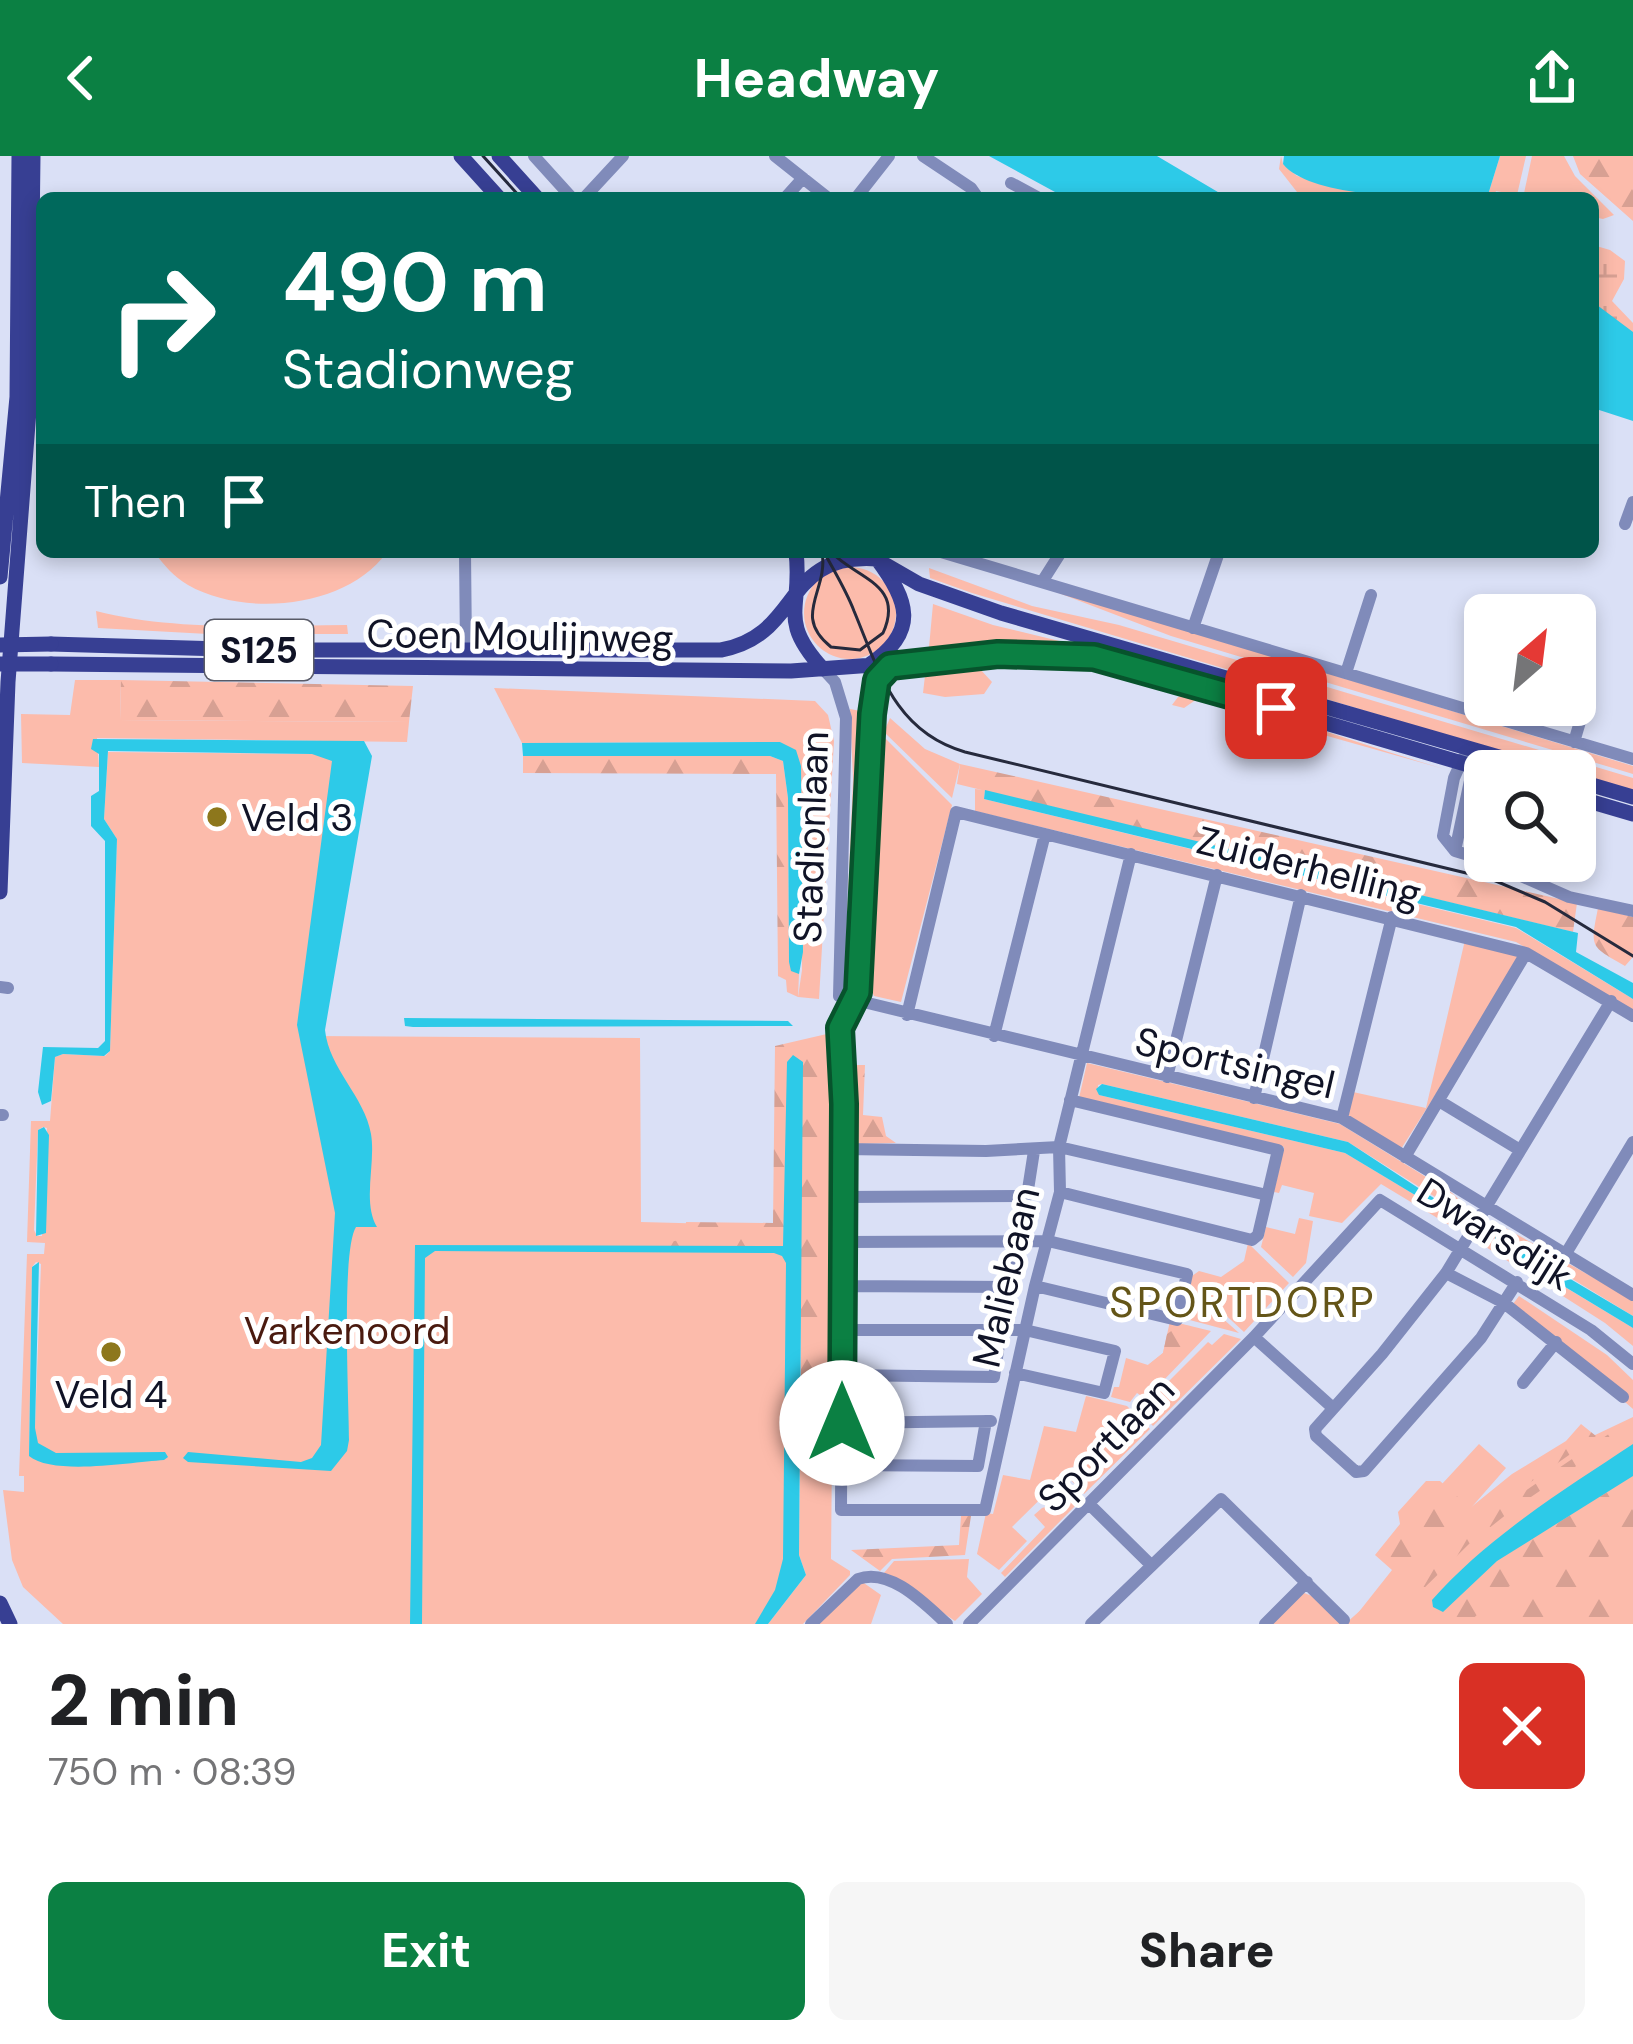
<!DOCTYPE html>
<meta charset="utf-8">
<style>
:root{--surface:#fff;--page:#f6f6f6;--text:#202124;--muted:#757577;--accent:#0b8043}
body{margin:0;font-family:"DM Sans",sans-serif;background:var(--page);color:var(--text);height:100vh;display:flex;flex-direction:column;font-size:45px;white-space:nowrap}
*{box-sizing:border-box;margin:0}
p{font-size:39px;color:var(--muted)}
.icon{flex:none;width:66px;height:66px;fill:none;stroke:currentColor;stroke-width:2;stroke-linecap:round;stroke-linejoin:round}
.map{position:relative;height:1468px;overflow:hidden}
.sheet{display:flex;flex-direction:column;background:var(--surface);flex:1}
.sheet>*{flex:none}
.guide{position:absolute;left:36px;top:36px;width:1563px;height:366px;border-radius:18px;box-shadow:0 6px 18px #0003;background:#00695c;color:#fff;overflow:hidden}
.needle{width:78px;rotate:28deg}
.buttons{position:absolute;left:1464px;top:438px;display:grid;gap:24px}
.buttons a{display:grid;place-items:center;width:132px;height:132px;border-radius:18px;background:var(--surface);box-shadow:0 6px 18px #0003;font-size:60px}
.pin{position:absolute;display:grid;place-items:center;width:102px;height:102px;color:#fff;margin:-51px;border-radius:24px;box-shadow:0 6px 18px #0006}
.me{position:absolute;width:132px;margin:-66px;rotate:0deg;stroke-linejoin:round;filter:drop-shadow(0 0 9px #0008)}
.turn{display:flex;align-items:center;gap:42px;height:252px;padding:0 48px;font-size:54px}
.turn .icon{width:156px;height:156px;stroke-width:2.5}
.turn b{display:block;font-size:84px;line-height:102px}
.then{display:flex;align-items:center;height:114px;padding:0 48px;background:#0003;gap:24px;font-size:45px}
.round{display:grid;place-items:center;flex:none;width:126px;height:126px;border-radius:18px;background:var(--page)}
.summary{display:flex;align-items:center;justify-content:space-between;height:204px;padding:0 48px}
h1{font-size:72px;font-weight:800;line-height:90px}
.primary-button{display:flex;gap:24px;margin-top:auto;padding:24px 48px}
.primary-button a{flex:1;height:138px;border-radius:18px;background:var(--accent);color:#fff;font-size:48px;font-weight:800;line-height:138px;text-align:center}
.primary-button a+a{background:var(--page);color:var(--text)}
header{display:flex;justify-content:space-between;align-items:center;height:156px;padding:0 48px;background:var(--accent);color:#fff;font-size:54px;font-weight:800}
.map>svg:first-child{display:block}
.green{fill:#fcbbab;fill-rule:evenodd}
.forest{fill:url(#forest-firs)}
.wetland{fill:url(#wetland-marsh)}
.water{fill:#2dcae8}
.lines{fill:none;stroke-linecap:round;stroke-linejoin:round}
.minor{stroke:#808bba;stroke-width:12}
.major{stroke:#373f93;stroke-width:15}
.tram{stroke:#262a3d;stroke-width:3}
.major-bridge{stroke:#373f93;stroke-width:15}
.route-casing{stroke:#07532c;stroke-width:30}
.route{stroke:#0b8043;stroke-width:21}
.poi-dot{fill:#8d771c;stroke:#fff;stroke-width:4.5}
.labels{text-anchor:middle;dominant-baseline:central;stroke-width:10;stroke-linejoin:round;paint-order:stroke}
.shield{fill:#fff;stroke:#585a67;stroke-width:3}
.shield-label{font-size:36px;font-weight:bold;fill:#101326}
.street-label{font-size:39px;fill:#101326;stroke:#fff}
.poi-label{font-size:39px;fill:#101326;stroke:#fff;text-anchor:start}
.park-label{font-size:39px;fill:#4a1a0f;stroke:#fff}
.neighbourhood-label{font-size:42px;letter-spacing:3px;fill:#645518;stroke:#fff}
</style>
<header><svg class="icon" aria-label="back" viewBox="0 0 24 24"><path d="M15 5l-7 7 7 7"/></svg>Headway<svg class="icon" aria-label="share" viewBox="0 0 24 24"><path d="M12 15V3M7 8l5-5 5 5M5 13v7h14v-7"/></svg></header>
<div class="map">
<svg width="1633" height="1468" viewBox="0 0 1633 1468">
<defs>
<pattern id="forest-firs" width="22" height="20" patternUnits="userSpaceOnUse" patternTransform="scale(3)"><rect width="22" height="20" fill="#fcbbab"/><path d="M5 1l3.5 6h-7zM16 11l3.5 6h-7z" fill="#d7a093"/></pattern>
<pattern id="wetland-marsh" width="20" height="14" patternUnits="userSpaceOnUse" patternTransform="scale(3)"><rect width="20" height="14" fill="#fcbbab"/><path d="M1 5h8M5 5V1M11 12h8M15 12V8" fill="none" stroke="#d7a093"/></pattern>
</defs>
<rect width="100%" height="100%" fill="#dae0f6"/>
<path class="green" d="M1281 0 1283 8 1297 20 1391 42H1295L1297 36 1279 13Z
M1500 0H1526L1517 39 1496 35 1494 42H1487Z
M1532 0H1564L1575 20 1614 59 1603 63 1593 61V42H1571L1570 37 1523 42Z
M154 396H387C347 452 246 462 188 429 174 421 164 409 154 396Z
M804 457a46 46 0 1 1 92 0a46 46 0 1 1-92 0Z
M929 412 1032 450 1119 469 1633 622V635L972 437 930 422Z
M1043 431 1633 610V618L1171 480Z
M933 448 993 469 1117 499 1046 490 928 502Z
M96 455C173 475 268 470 347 469L348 478H208L98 472Z
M966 510 980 513 992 526 984 538 945 541 923 537 926 511Z
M75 524H121L120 564 409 566 407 586 97 582 99 611 22 607 21 558 70 559Z
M494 532 815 545 828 559 834 585 819 843 798 841 802 814 801 610 780 586 522 587Z
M1204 537C1284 560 1363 589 1444 613L1197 543 1184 552 1172 549 1178 541Z
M850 553 866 556 855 802 850 838 844 835 853 623Z
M890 562 925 593 960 608 952 642 884 576Z
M883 580 952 649 901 846 874 840 870 831Z
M351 593 313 880 640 882 641 1066 793 1070 794 1422 761 1468H63L23 1431 12 1404 3 1334 24 1336V1320H19L27 1098H44L45 1087 27 1086 31 965H50L55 901 63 898 105 900 110 895 117 683 104 663 108 596 313 598ZM43 971 47 972 42 1080H37L34 1074 38 974ZM36 1106 41 1108 35 1272 29 1300 32 1111Z
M975 633 985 634 984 643 1516 772 1633 843V854L1516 786 975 655Z
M1465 784 1521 800V804L1401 993 1347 960 1353 936 1426 952Z
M1087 907 1340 968 1452 1037 1468 1052 1460 1070 1454 1072 1381 1028 1342 1067 1309 1060 1314 1037 1282 1029 1279 1037 1274 1036 1284 991 1079 942ZM1102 928 1348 986 1451 1051 1445 1057 1345 997 1099 939 1098 929Z
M1299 1062 1313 1065 1306 1107 1293 1121 1261 1091 1266 1071 1295 1078Z
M1493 1065 1633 1144V1160L1502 1080 1493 1083 1495 1089 1633 1172V1190L1605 1167 1478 1086 1485 1066Z
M1248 1087 1289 1127 1244 1176 1206 1141 1203 1145 1239 1177 1182 1162 1192 1120 1199 1115 1221 1121 1244 1105Z
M1519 1140 1607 1199 1633 1224V1253L1513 1148Z
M1170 1165 1211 1175 1161 1227 1156 1222 1157 1230 1140 1248 1133 1246 1140 1239 1137 1237 1130 1246 1111 1241 1114 1231H1119L1126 1202 1148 1209 1163 1197Z
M1224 1178 1241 1183 1153 1270 1139 1255 1208 1186 1212 1189Z
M1086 1240 1127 1250 1131 1254 1012 1371 1027 1385 999 1414 977 1398 986 1357 993 1358 1003 1319 1030 1324 1044 1270 1076 1276Z
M1135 1258 1150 1273 1084 1338 1070 1323Z
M1633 1261V1468H1345L1460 1366 1593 1280Z
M1479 1288 1506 1312 1470 1353 1442 1328Z
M800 1295H832L831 1403 850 1415V1419L803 1468H768L806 1419 799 1399Z
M1060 1334 1077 1348 1005 1421 1001 1417 1045 1371 1034 1359 1042 1352 1056 1348V1343H1051Z
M969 1403 967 1421 982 1438 955 1465 884 1417 894 1405Z
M861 1425 881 1439 871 1468H817Z
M1304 1437 1312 1440 1341 1468H1270Z"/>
<path class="forest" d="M1573 0H1633V65L1580 18Z
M121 524 413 530 409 566 120 564Z
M523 600H770L783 605 788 642 789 806 799 818 798 841 787 836 786 824 778 820 776 618 523 617Z
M960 608 1577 747 1573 776 957 628Z
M1598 752 1633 761V801L1625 810C1590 790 1590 792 1598 752Z
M831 877 836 897 832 1288H801L800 901 783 1090 664 1091 663 1087 686 1083V1066L773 1067 775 890Z
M851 909H865L863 959 882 961 886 980 896 987 850 988Z
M1180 1169 1191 1170 1193 1183 1157 1221 1148 1209 1163 1197 1167 1178Z
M1581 1268 1596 1280 1471 1368 1364 1459 1354 1462 1392 1414 1375 1399 1400 1368 1398 1356 1426 1325H1440L1470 1352 1512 1318 1566 1285Z
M1622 1269 1626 1276 1512 1354 1469 1388 1418 1438 1428 1409 1478 1367Z
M1633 1320V1339L1507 1432 1467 1468H1455L1443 1456 1497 1405Z
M1633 1352V1380L1602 1406 1633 1450V1468H1479L1518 1433Z
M961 1360H971L965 1399 892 1403 880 1415 851 1394 959 1389Z"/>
<path class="wetland" d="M1593 89 1610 94 1625 105 1624 123 1612 145 1633 167V177L1593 161Z"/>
<path class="water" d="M989 0H1157L1228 42H1066Z
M1284 0H1500L1487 42C1441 42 1313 45 1283 8Z
M1593 146 1633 176V265L1593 252Z
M93 583 364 585 372 600 325 874C329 913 365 941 371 978 376 1007 362 1046 377 1071H356C341 1094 349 1246 349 1284L347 1295 331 1315 188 1306 183 1302 188 1296 301 1306 312 1302 321 1289 335 1057 297 869 332 605 312 598 108 595 104 663 117 683 110 895 104 900 63 898 55 901 51 945 42 949 38 936 43 891 98 892 105 885V685L91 670V640L99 635V598L91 593Z
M780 586 796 594 801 610 803 796 799 818 791 815 789 806 788 642 783 605 770 600H523L522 587Z
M985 634 1578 777 1576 796 1633 827V843L1516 771 984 643Z
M404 862 788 865 793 870 413 871 405 870Z
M793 899 803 906 799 1399 806 1419 768 1468H755L775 1434 783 1403 786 1107 782 1100 774 1097 435 1095 425 1102 422 1468H410L415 1089 783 1090 787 906Z
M1102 928 1348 986 1452 1054 1445 1057 1345 997 1099 939 1096 933Z
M44 971 49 979 46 1077 36 1080 38 974Z
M1496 1079 1633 1160V1172L1494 1088Z
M39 1106 35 1272 38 1287 56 1297 165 1296 168 1301 164 1304C132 1306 53 1320 29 1300L32 1111Z
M1633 1288V1320L1497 1405 1443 1456 1433 1451 1432 1444C1489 1380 1562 1335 1633 1288Z"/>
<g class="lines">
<path class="minor" d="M534 0 572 42
M775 0 828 42
M923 0 971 32 978 42
M1011 27 1039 42
M584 42 623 0
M785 42 803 22
M856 42 889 0
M1625 368 1633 346
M465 396 466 494
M941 396 1633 603
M1042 426 1061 396
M1193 472 1219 396
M882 505 871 558 858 836 840 872 843 891 841 1354H985L1035 1130 1060 1036 1059 991 1131 698
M823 513 835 526 846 562 839 840 1342 962 1633 1139
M1346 517 1371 439
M1574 586 1582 559
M1463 602 1454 622 1443 680 1455 695 1485 704
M1455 695 1474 606
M1487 705 1569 741 1633 755
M0 831 8 832
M907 859 956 656 1526 797 1633 860
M994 880 1045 678
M1167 921 1217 719
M1254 942 1301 739
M1439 945 1520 994
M0 959H3
M1342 962 1392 761
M844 993 986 995 1059 991 1267 1039
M1405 1001 1526 797
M1060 1036 1252 1084 1258 1079 1278 994 1070 944
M844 1041 1027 1040 1034 995
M844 1086 1048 1085 1187 1118 1177 1164 1035 1130
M1565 1099 1633 986
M1446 1117 1504 1147 1623 1241
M1517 1126 1481 1182 1364 1315 1356 1316 1316 1280 1315 1273 1382 1198 1446 1117 1611 845
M843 1130 1011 1131 1020 1085
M843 1174H1025L1115 1195 1104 1237 1015 1217
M1254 1181 1333 1252
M842 1219 994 1221 1001 1175
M1523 1227 1556 1186
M842 1267 991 1265
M842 1309 978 1310 986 1265
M1089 1348 1151 1409
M811 1468 858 1423C890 1411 925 1448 947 1468
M969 1468 1254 1181 1380 1044 1591 1174 1633 1208
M1091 1468 1221 1343 1344 1464
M1265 1468 1307 1426"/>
<path class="major" d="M461 0 499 42
M499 0 537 42
M796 396C803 453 777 463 823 513
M886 409 919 428 1001 457 1547 615
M0 421 17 241 19 0
M51 488 257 494H721C803 479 781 396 877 403 908 444 920 475 869 509
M51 508 791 515 1038 497 1115 505 1489 615
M1575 624 1633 641
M1575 641 1633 658
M0 736 8 526 30 242 33 0
M0 1447 10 1468"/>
<path class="tram" d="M483 0 521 42
M822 396C829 435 791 459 831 491L860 494 883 477C905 428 857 423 831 396
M824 396C834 415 846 434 854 455 879 515 895 576 965 596L1491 723 1545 746 1633 800"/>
<path class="major-bridge" d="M0 489 51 488
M0 508H51"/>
</g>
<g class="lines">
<g class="route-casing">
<path id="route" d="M842 1267 844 948 840 872 858 836 872 558 877 524 890 510 998 498 1094 501 1276 552"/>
</g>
<use href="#route" class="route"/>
</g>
<g class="poi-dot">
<circle cx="217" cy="661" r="12"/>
<circle cx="111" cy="1196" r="12"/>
</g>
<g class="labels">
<rect class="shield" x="205" y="464" width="108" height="60" rx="9"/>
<g class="shield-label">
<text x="259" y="494">S125</text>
</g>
<g class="street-label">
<text transform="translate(520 480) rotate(1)">Coen Moulijnweg</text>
<text transform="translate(811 681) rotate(-88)">Stadionlaan</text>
<text transform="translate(1309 711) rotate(14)">Zuiderhelling</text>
<text transform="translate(1235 907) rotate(13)">Sportsingel</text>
<text transform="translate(1495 1078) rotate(32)">Dwarsdijk</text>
<text transform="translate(1006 1121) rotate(-77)">Maliebaan</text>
<text transform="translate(1106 1288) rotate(-45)">Sportlaan</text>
</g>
<g class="poi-label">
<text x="241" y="661">Veld 3</text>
<text x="111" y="1238" text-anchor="middle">Veld 4</text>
</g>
<g class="park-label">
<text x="347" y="1174">Varkenoord</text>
</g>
<g class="neighbourhood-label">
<text x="1243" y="1146">SPORTDORP</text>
</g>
</g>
</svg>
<div class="buttons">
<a><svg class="needle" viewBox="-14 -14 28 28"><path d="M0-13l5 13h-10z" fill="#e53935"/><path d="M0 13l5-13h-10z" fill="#757577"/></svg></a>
<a><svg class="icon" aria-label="search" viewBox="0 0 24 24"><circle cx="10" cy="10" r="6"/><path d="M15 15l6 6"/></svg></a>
</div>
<div class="pin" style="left:1276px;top:552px;background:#d93025"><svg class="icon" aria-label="arrive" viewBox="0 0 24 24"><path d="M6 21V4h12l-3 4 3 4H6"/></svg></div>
<svg class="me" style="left:842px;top:1267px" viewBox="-20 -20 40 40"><circle r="19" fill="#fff"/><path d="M0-13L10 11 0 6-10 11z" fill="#0b8043"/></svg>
<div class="guide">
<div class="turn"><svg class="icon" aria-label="right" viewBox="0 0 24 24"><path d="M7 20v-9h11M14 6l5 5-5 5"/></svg><div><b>490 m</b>Stadionweg</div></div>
<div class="then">Then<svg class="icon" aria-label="arrive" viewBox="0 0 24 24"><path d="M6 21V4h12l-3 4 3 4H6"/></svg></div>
</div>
</div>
<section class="sheet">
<div class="summary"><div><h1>2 min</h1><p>750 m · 08:39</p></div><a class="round" style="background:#d93025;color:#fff"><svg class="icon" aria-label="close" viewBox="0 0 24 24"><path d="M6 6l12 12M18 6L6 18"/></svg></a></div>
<div class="primary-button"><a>Exit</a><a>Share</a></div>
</section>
